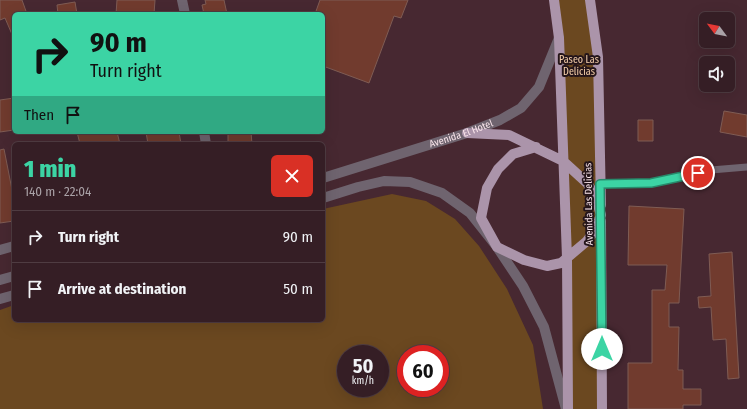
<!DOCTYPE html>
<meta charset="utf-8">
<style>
:root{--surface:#351e25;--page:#3d272d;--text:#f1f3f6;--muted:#aaa2a7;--line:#4f3c42;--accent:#3cd4a4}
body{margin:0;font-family:"Fira Sans Condensed",sans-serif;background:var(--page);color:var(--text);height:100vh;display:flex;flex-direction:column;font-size:15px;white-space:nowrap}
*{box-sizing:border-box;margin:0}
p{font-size:13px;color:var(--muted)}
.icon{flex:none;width:22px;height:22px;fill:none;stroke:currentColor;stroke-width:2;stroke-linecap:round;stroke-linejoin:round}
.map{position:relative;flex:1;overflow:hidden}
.sheet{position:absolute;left:12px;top:142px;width:313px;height:180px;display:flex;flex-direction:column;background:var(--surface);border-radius:6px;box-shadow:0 4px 16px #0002,0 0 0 1px var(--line)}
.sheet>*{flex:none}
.banner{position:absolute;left:12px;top:12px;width:313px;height:122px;border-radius:6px;box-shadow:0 4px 16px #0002,0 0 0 1px var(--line);background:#3cd4a4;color:#111;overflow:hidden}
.needle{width:26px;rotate:302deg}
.tools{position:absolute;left:699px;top:12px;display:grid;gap:8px}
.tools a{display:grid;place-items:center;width:36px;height:36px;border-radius:6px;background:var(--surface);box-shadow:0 4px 16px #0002,0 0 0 1px var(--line);font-size:20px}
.speed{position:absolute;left:337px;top:345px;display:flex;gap:8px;font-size:20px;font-weight:700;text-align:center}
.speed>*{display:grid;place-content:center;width:52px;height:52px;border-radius:50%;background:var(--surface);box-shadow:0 4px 16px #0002,0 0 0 1px var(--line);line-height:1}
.speed small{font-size:10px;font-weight:400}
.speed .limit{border:6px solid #d22;background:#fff;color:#111}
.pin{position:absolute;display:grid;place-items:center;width:34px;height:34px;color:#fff;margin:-17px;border:2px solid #fff;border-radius:50%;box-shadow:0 1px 4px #0007}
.me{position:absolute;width:44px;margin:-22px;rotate:0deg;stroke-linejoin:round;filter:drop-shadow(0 0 3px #0008)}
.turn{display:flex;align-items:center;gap:14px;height:84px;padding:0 12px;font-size:18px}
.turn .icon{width:52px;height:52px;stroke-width:2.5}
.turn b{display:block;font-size:28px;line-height:34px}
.then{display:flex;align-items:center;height:38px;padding:0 12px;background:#0003;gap:8px;font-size:15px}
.round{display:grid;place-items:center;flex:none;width:42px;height:42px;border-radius:6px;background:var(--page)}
.headline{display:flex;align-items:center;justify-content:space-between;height:68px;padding:0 12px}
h1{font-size:24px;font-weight:800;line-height:30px;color:var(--accent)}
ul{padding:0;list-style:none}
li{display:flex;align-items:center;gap:12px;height:52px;padding:0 12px;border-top:1px solid var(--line)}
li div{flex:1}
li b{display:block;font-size:15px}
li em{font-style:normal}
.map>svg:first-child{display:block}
.green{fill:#6b4820;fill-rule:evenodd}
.building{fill:#713b2e;stroke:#7f5c54}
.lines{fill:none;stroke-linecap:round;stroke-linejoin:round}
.service{stroke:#6f646f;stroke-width:7}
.minor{stroke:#6f646f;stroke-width:10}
.primary{stroke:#ab94aa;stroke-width:10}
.route-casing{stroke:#278a6b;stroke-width:10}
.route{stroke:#3cd4a4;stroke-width:7}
.labels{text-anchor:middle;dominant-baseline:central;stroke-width:4;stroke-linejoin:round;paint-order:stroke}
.park-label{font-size:10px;fill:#f8d2ac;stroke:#24151a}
.street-label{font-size:10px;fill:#fae5eb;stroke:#24151a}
</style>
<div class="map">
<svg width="747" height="409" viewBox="0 0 747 409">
<rect width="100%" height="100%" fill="#472831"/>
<path class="green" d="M554 0H590L598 57 602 409H568Z
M392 194 426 201 455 219 479 246 507 289 533 345 543 409H0V310L14 305V320H323V209ZM346 354H380V388H346ZM406 354H440V388H406Z"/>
<path class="building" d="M0 0H22L27 14H14V39L5 18 0 20Z
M117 0H155L154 14H116Z
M205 0H224L227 14H204L202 5 206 4Z
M320 0H408L401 18 394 16 369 83 323 66V14H315Z
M75 2 77 14H58L57 5Z
M14 98V130L0 132V100Z
M724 111 747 115V137L720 132Z
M638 120H653V141H638Z
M77 132H117L120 144H80Z
M146 132H179L181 144H148Z
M228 132H251L252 144H228Z
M4 149 14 200V221L0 223V150Z
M629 206 684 209 679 303H669V327H679L678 370H683V389H701V405H683V409H628V363H652V290H665L667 265H628Z
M732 252 739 378 728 379 726 339 713 340 711 307 699 308 698 297 711 296 709 254Z"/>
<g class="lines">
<path class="service" d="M601 184 651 183 711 170 747 167"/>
<g class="minor">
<path d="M182 0 185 14"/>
<path d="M204 132 206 144"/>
<path id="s1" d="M323 178 467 133 500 120 521 108 539 87 559 38"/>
<path d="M323 198 358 187 384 181 410 182 442 193 470 213 497 247 523 286 544 327 566 409"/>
<path d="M0 250 14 246"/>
<path d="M0 280 14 276"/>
<path d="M0 299 14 295"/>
</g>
<path class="primary" d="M554 0 559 38 567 258 568 409
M590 0 598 57 601 205
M467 133 509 135 563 161 587 183 595 195 601 215 595 230 587 241 561 263 547 266 524 260 497 247 481 218 487 188 498 169 513 154 536 147
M601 221 602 409"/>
</g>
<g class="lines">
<g class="route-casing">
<path id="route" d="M602 349 600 184 651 183 698 173"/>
</g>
<use href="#route" class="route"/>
</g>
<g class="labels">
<g class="park-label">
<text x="579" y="60">Paseo Las<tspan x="579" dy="12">Delicias</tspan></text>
</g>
<g class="street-label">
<text stroke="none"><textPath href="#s1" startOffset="145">Avenida El Hotel</textPath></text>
<text transform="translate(589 204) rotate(-91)">Avenida Las Delicias</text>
</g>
</g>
</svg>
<div class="tools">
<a><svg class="needle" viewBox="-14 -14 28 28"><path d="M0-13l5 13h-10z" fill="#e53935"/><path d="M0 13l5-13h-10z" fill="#aaa2a7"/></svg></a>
<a><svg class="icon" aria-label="sound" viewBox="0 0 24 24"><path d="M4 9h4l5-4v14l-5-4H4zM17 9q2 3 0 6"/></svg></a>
</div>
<div class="speed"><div>50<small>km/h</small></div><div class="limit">60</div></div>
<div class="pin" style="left:698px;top:173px;background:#d93025"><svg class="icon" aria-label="arrive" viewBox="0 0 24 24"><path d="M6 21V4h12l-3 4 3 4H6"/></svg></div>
<svg class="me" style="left:602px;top:349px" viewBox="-20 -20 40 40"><circle r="19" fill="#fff"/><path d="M0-13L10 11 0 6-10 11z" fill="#3cd4a4"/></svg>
<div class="banner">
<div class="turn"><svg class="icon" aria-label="right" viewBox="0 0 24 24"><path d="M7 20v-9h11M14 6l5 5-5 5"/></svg><div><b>90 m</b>Turn right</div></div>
<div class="then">Then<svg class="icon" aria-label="arrive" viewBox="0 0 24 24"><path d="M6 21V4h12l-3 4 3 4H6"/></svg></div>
</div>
<section class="sheet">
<div class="headline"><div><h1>1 min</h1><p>140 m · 22:04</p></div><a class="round" style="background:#d93025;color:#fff"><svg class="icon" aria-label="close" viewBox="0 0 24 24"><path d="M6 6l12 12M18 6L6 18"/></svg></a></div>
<ul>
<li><svg class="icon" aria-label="right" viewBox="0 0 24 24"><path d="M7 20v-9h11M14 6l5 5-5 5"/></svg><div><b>Turn right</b></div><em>90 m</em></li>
<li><svg class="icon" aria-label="arrive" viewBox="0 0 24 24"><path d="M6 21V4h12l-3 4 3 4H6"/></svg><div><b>Arrive at destination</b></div><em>50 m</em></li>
</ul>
</section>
</div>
